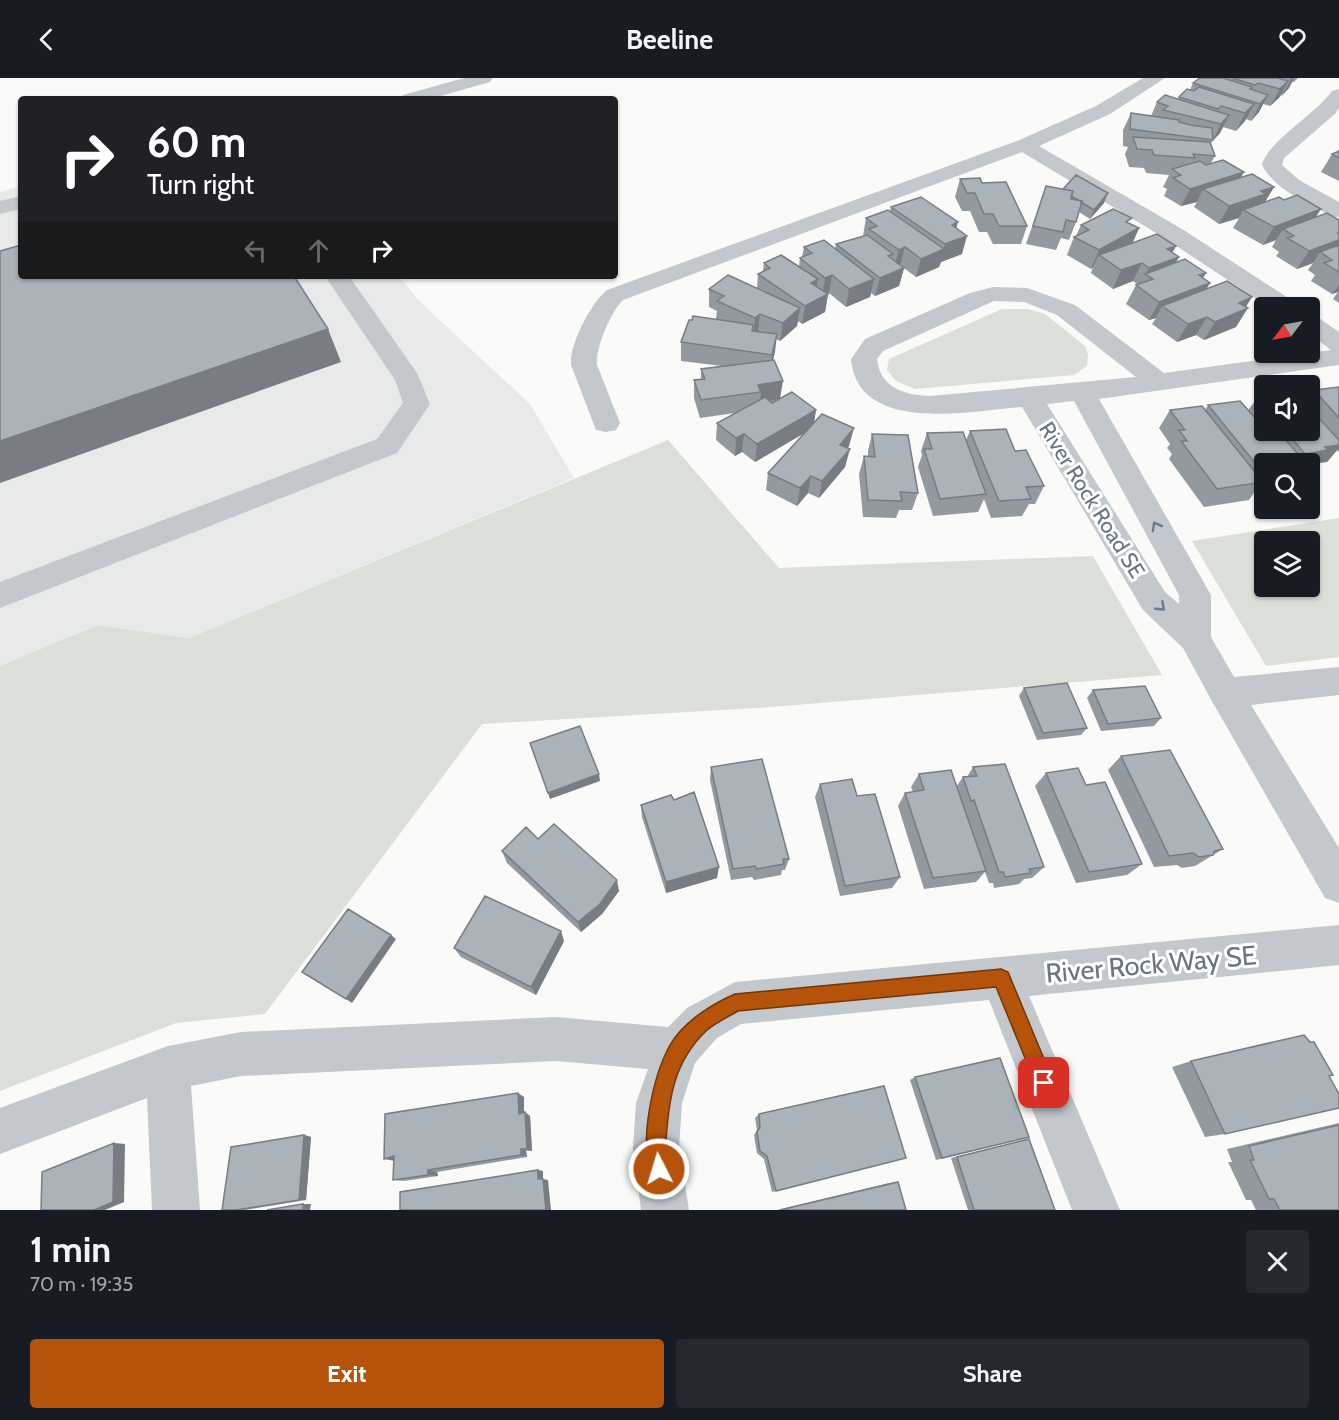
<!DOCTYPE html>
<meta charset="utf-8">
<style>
:root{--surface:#171b24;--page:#242831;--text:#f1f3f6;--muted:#9ea1a6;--accent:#b45309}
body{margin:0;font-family:Cabin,sans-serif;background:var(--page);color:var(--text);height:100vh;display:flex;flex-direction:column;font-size:22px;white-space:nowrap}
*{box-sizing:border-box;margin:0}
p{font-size:20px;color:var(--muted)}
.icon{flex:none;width:33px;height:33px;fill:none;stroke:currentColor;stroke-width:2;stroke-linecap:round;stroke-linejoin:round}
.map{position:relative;height:1132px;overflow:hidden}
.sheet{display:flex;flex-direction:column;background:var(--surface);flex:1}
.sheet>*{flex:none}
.guide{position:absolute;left:18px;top:18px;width:600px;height:183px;border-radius:6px;box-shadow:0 2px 4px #0004;background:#202124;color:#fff;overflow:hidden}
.needle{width:39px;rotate:238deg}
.controls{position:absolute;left:1254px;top:219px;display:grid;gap:12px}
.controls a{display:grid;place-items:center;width:66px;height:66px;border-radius:6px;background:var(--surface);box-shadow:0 2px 4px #0004;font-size:30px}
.pin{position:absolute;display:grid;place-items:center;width:51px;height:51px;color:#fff;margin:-26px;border-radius:12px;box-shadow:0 3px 9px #0006}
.me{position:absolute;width:66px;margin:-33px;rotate:355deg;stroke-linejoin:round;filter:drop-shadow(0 0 4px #0008)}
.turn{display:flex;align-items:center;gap:21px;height:126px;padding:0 30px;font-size:27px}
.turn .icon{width:78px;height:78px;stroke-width:2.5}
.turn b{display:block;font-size:42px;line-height:51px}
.lanes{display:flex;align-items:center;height:57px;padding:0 30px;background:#0003;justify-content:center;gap:30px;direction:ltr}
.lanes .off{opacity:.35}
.round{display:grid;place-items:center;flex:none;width:63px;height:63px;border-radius:6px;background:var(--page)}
.summary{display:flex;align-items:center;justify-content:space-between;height:102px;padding:0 30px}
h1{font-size:36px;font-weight:800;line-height:45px}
.action{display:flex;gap:12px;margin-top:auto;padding:12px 30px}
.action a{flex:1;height:69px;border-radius:6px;background:var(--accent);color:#fff;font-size:24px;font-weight:800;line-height:69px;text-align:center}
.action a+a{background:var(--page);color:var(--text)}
header{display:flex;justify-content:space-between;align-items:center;height:78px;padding:0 30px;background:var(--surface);font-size:27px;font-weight:800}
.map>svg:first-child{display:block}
.built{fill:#e8e9e9}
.green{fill:#dadfd7;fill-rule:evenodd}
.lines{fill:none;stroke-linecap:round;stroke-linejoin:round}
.minor{fill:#c3c8cc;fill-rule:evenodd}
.wall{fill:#929a9f}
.shaded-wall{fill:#777d82}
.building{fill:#aab3b9;stroke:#777d82;stroke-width:1.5}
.oneway{stroke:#6a7a87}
.route{fill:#b45309;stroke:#753606;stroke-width:1.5}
.labels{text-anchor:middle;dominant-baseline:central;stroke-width:6;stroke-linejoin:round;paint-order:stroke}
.street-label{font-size:22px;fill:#657683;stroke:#fff}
.near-street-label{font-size:27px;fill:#657683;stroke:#fff}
</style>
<header><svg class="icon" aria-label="back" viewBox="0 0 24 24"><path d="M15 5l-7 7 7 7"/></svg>Beeline<svg class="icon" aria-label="heart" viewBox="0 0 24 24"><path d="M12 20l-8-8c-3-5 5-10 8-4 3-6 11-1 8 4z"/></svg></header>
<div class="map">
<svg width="1339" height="1132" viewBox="0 0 1339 1132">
<rect width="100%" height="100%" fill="#fafaf8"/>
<path class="built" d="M21 108V198H399L418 222 530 326 574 400 189 560 98 547 0 588V114Z"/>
<path class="green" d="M1002 231H1028L1045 236 1085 268 1088 277 1087 288 1074 297 915 311 896 303 887 292 889 281Z
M668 362 779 490 1093 478 1162 597 771 629 482 646 265 936 176 945 0 1013V588L98 547 189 560Z
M1339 440V579L1266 588 1192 463ZM1264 464H1310V508H1264Z"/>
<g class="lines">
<path class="minor" d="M464 0H493L490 4 430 21H401L403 17Z
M1143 0H1165L1110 36 1039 68 1182 151 1296 225 1299 230H1270L1166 161 1022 74 623 222C611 233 595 271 597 287L620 345 616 352 606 354 596 352 571 287C569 267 591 225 607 212L1017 63 1096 28Z
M1339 11V30L1336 35 1284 80 1282 87 1299 102 1339 124V139L1331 138C1307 124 1276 113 1262 87 1267 64 1316 36 1332 13Z
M21 118V131L0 136V123Z
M325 198H349L417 295 430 326 397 375 0 530V504L377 361 403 325 395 302Z
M993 209 1027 210 1075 227 1164 295 1331 272 1310 256V237L1319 240 1339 254V287L1099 321 1211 517V559L1234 599 1339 589V617L1251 627 1339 770V825L1325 820 1213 625 1183 570 1143 532 1022 329C971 333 858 357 851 281L865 261 970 215ZM994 223 1024 224 1057 237 1136 299 930 318C905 317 880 310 877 281L883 273ZM1074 323 1179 517V526L1165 514 1047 326Z
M1339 847V887L1029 918 1120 1132H1072L989 922 741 946 717 960 695 985 682 1025 679 1070 689 1132H641L633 1070 636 1025 648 991 556 983 241 998 191 1008 200 1132H152L147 1020 0 1076V1030L168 968 241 954 556 939 668 949 687 930 735 904Z"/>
</g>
<path class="wall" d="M1200 0H1298L1294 4H1292L1289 10 1270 28 1263 26 1259 34 1251 43 1246 41 1236 53 1223 49 1220 55 1212 63 1211 66 1215 78 1211 85 1242 99 1274 109 1265 124 1316 139 1339 142V225L1333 221 1338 214 1332 216 1311 203 1315 197 1308 192 1313 185 1297 191 1276 178 1279 174 1272 169 1276 162 1263 167 1233 150 1239 140 1219 146 1194 129 1197 124 1181 128 1164 118 1167 111 1163 109 1169 97 1146 95 1144 90 1129 89 1125 76 1128 69 1123 68V52L1131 35 1151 38 1157 24 1178 21 1179 19 1190 12 1193 5Z
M1339 71V103L1321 94 1332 76 1337 74Z
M960 101 982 105 1027 148 1021 166H993L987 154H979L970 133H962L955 119Z
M1046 108 1104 125 1090 141 1079 134 1076 144 1069 162 1061 160 1056 172 1026 166Z
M891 129 957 150 962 176 941 184 939 189 916 199 900 187 904 190 899 208 875 218 871 215 870 219 846 229 829 215 828 216 825 234 802 246 798 243 797 248 780 263 776 261 773 282 780 320 816 332 814 344 849 368 847 370 845 389 819 420 808 415 797 428 766 412 768 395 804 355 755 384 742 374 735 378 716 362 717 345 735 335 700 340 694 320V302H701V291L722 288 681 283V264L719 242 716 241 717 233 709 229V211L757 210 758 196 763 193 764 185 799 188 800 180 802 179 804 169 835 171 836 166 863 158 866 140 890 133Z
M1130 145 1139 150 1133 164 1176 168 1172 174 1179 179 1176 184 1203 200 1206 211 1246 229 1236 249 1204 262 1196 257 1177 264 1152 246 1156 240 1149 242 1126 226 1136 207H1138L1133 203 1113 211 1091 195 1093 189 1091 191 1067 177 1074 159 1076 158 1081 147Z
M1339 309V374L1337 372 1327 384 1316 385 1313 390 1310 386H1264V414L1254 415 1249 422 1204 429 1169 381 1172 376 1167 370 1170 366 1159 350 1170 332H1205L1208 327 1248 332 1257 321 1264 320V352H1310V318L1314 312Z
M970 353 1015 373 1044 408 1035 426H1029L1022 438 991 440 984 421 978 434 933 438 918 389 922 377 921 373 927 355 966 362Z
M872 356 918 415 912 432H899L896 440 863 439 859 396 864 378H868V373Z
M1024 610 1087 650 1081 657 1037 662 1019 618Z
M1093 612 1161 640 1154 648 1101 653 1087 620Z
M1121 678 1223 771 1195 788 1182 790 1177 787 1154 789 1108 692Z
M711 689 789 781 785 792H782L781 797 754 802 752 799 731 802 710 702Z
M973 689 1044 789 1032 800 1024 801 1019 806 994 810 993 805H989L985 794 976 804 924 811 898 728 905 715 913 714 911 709 919 696 956 709 963 699H967Z
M1046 695 1086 707 1142 786 1127 797 1076 805 1035 708Z
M820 706 857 718 900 799 892 810 840 818 815 719Z
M674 722 717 800 666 815 642 739 641 727Z
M538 761 619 813 602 836 581 854 507 785 502 773Z
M564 863 536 917 461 879 454 870Z
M1191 983 1330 998 1225 1056 1205 1059 1172 989Z
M915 999 1029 1059 936 1082 910 1002Z
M524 1019V1034L530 1038 532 1073H526L527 1079 437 1094 438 1098 404 1103 393 1102Z
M759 1036 906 1080 772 1114 764 1081 757 1075 754 1057 757 1052 755 1040Z
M1339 1045V1132H1256L1251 1122H1246L1228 1084H1232L1227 1071Z
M304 1057 311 1059 306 1122 245 1132H222Z
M1029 1061 1055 1132H968L951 1080Z
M898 1104 906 1132H777L889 1105Z"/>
<path class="shaded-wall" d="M1292 0H1294L1289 10 1281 19Z
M1288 3 1279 20 1270 28 1280 11Z
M1268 17 1259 34 1251 43 1260 26Z
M1254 26 1245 43 1236 53 1245 35Z
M1229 37 1220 55 1212 64 1221 46Z
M1244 94 1234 112 1203 111 1197 124 1181 128 1190 111Z
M1274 109 1263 127 1243 132 1239 140 1219 146 1229 128 1261 113Z
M1108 115 1104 125 1090 141 1094 132Z
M1321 131 1310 149 1283 151 1276 162 1263 167 1274 149Z
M958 144 953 162 952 147Z
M1139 150 1131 168 1099 177 1093 189 1091 191 1099 172Z
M1339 155V169L1320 174 1313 185 1297 191 1309 173Z
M967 158 962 176 941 184 939 189 916 199 921 181 943 172 945 166Z
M1176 168 1168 183 1179 179 1169 197 1153 201 1146 196 1149 190 1167 171Z
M905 169 900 187 894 190 899 172Z
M1142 185 1133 203 1113 211 1121 192Z
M904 190 899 208 875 218 880 200Z
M1206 195 1197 210 1210 205 1200 223 1162 228 1156 240 1149 242 1159 224 1199 197Z
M832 197 829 215 822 218 825 200Z
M818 201 815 219 811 205Z
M874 201 870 219 846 229 849 211Z
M1339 207V213L1338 214 1332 216Z
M828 216 825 234 802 246 805 228Z
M1252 219 1244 232 1248 230 1236 249 1204 262 1215 244 1239 225Z
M800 230 797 248 780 263 783 245Z
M760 236 758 254 753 258 755 240Z
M1207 239 1196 257 1177 264 1188 246Z
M328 251 341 284 0 405V363Z
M777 256 775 274 770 295 772 277Z
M783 303 780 321 760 324 761 314 758 307Z
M816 332 813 350 755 384 757 366Z
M854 350 849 368 836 384 840 367Z
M744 356 742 374 735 378 736 360Z
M1339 367V370L1327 384 1316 385 1313 390H1310V386H1297L1305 376 1325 369Z
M850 371 845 389 819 420 822 403Z
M811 398 808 415 797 428 800 410Z
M599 696 600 703 550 721 548 715Z
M719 789 717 800 666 815V804Z
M617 802 619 813 602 836 581 854 578 844Z
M561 853 564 863 536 917 531 909Z
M391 857 396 861 352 925 346 921Z
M518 1015 524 1019V1039L519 1036Z
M525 1034 530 1038 532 1073 527 1071Z
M304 1057 311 1059 306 1122H299Z
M114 1065 125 1066 124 1124 105 1132H94Z
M521 1071 526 1073 527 1079 521 1077Z
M394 1078 395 1083 384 1081Z
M428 1092 437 1094 438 1098 428 1097Z
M538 1092 543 1093V1101L548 1102 551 1132H546L538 1101Z
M303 1126H311L310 1132H303Z"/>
<path class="building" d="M1200 0H1223L1252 9 1250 11 1268 17 1260 26 1193 5Z
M1232 0H1278L1288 3 1280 11 1258 5 1255 7Z
M1199 9 1254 26 1245 35 1221 28 1218 31 1179 19 1187 11 1194 13Z
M1165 17 1229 37 1221 46 1163 32 1168 28 1157 24Z
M1131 35 1179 42V44L1190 47 1212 50 1213 62 1130 51Z
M1133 59 1210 64 1215 78 1193 76 1195 80 1154 77 1152 72 1137 71Z
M1339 73V80L1332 76Z
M1223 82 1244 94 1190 111 1173 100 1181 97 1172 91 1200 83 1206 87Z
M1252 96 1274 109 1261 113 1266 116 1229 128 1203 111Z
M1076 97 1108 115 1094 132 1081 124 1082 123 1078 122 1071 118 1073 113 1063 111Z
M980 100 982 105 1006 104 1027 148H999L993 136H984L975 115H967L960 101Z
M1046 108 1073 113 1071 121 1082 123 1076 144 1066 142 1063 154 1033 148Z
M1297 117 1321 131 1274 149 1243 132 1279 119 1284 122Z
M921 119 958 144 952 147 967 158 945 166 891 129Z
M1113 131 1132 140 1126 144 1139 150 1099 172 1074 159 1089 152 1081 147Z
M888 132 944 171 921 181 905 169 899 172 869 151 877 148 866 140Z
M1327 135 1339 142V155H1337L1339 156V162L1309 173 1287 160 1294 158 1283 151Z
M1157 156 1176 168 1167 171 1179 179 1149 190 1142 185 1121 192 1099 177Z
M867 157 893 176 888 178 904 190 880 200 836 166Z
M824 162 874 201 849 211 832 197 825 200 800 180 812 175 804 169Z
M21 167V198H294L328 251 0 363V173Z
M1339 167V194L1324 185 1332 182 1320 174Z
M781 177 818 201 811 205 828 216 805 228 758 196 770 190 764 185Z
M1185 181 1206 195 1199 197 1210 205 1159 224 1136 207 1153 201 1145 196Z
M728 197 800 230 783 245 760 236 755 240 717 223 724 218 709 211Z
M1227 203 1252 219 1239 225 1248 230 1215 244 1207 239 1188 246 1162 228Z
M693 238 748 246 753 247 752 253 777 256 772 277 681 264 689 242H692Z
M774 282 783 303 758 307 761 314 701 322 694 302 705 301 701 291Z
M1339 309V340L1314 312Z
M792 314 816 332 757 366 744 356 736 360 717 345 765 319 772 325Z
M1264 320V330L1257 321Z
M1240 323 1257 342 1264 341V352H1277L1298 376 1286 378 1292 386H1264V396L1208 327Z
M1202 328 1263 404 1217 411 1181 363H1187L1179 352H1185L1170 332Z
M1310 334H1313L1339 362V367L1325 369 1328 372 1305 376 1285 352H1310Z
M822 336 854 350 840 367 850 371 822 403 811 398 800 410 768 395Z
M1006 351 1015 373 1026 372 1044 408 1026 409 1031 421 999 423 970 353Z
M963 354 986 416 940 421 924 371H932L927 355Z
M872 356 908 357 918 415 900 414 902 423 868 422 864 378 875 379Z
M1067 605 1087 650 1043 655 1024 610Z
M1145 608 1161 640 1108 646 1093 612Z
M580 648 599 696 548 715 530 665Z
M1170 672 1223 771 1215 773 1213 777 1199 779 1193 775 1169 778 1121 678Z
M762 681 789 781H783L784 786 757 791 755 788 733 791 711 689Z
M1005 686 1044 789 1029 791 1031 795 1005 799 1003 794H999L974 722 971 723 963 699 977 698 973 689Z
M1078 690 1086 707 1105 704 1142 786 1089 794 1046 695Z
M951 692 986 793 933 800 905 715 924 712 919 696Z
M852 701 857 718 875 716 900 799 845 808 820 706Z
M694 714 719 789 666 804 641 727 671 717 674 722Z
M554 746 617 802 600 826 578 844 502 773 526 749 538 761Z
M485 818 561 853 531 909 454 870Z
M348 831 391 857 346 921 302 894Z
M1304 957 1310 964H1314L1333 997 1329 998 1339 1016V1030L1225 1056 1191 983Z
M1000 980 1029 1059 942 1080 915 999Z
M884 1008 906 1080 776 1113 767 1078 760 1073 757 1054 760 1049 759 1036Z
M518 1015 519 1036 525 1034 527 1071H521V1077L428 1092V1097L393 1102 394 1078 384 1081 385 1036Z
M1339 1047V1132H1280L1274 1121H1269L1250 1082H1254L1249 1068Z
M304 1057 299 1122 236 1132H222L231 1069Z
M1029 1061 1055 1132H974L957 1079Z
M114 1065 113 1124 94 1132H41L42 1094Z
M538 1092V1101H543L546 1132H400V1114Z
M898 1104 906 1132H780Z
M303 1126V1132H267Z"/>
<defs><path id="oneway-chevron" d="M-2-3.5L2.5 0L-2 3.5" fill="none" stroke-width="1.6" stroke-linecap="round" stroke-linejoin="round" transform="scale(1.5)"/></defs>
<g class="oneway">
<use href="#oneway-chevron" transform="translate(1156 448) rotate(-119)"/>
<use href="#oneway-chevron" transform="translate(1161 529) rotate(43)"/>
</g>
<path class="route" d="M1001 891 1008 894 1054 1005 1051 1012 1044 1015 1038 1012 996 909 738 933C728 939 715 945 706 953 674 984 669 1019 666 1062 665 1074 670 1086 666 1098L659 1101 652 1098C638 1065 653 998 670 967 683 944 712 926 735 916Z"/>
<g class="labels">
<g class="street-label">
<text transform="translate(1092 422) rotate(58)">River Rock Road SE</text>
</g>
<g class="near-street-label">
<text transform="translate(1151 886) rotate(-5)">River Rock Way SE</text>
</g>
</g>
</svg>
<div class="controls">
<a><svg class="needle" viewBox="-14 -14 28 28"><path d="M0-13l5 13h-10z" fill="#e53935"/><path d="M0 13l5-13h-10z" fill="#9ea1a6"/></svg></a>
<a><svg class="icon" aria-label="sound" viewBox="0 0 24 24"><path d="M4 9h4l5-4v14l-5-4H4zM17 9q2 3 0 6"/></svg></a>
<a><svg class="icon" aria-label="search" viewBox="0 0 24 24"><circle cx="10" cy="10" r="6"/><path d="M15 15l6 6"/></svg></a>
<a><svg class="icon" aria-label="layers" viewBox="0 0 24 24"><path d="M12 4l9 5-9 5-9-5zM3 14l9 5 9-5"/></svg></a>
</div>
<div class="pin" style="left:1044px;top:1005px;background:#d93025"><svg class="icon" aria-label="arrive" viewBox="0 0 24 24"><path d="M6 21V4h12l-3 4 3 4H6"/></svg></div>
<svg class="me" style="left:659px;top:1091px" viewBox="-20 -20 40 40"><circle r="17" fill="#b45309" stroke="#fff" stroke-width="3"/><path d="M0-11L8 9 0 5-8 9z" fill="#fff"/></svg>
<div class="guide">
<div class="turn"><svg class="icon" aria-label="right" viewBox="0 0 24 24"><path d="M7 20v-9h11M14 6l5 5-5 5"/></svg><div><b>60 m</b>Turn right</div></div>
<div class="lanes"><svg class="icon off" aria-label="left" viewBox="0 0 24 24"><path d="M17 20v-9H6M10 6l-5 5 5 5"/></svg><svg class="icon off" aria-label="ahead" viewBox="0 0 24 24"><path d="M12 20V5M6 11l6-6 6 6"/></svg><svg class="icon" aria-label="right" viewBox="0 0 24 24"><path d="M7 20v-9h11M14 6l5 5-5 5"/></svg></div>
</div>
</div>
<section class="sheet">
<div class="summary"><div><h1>1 min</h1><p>70 m · 19:35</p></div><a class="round"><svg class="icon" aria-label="close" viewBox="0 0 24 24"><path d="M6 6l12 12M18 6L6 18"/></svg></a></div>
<div class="action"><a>Exit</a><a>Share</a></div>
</section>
